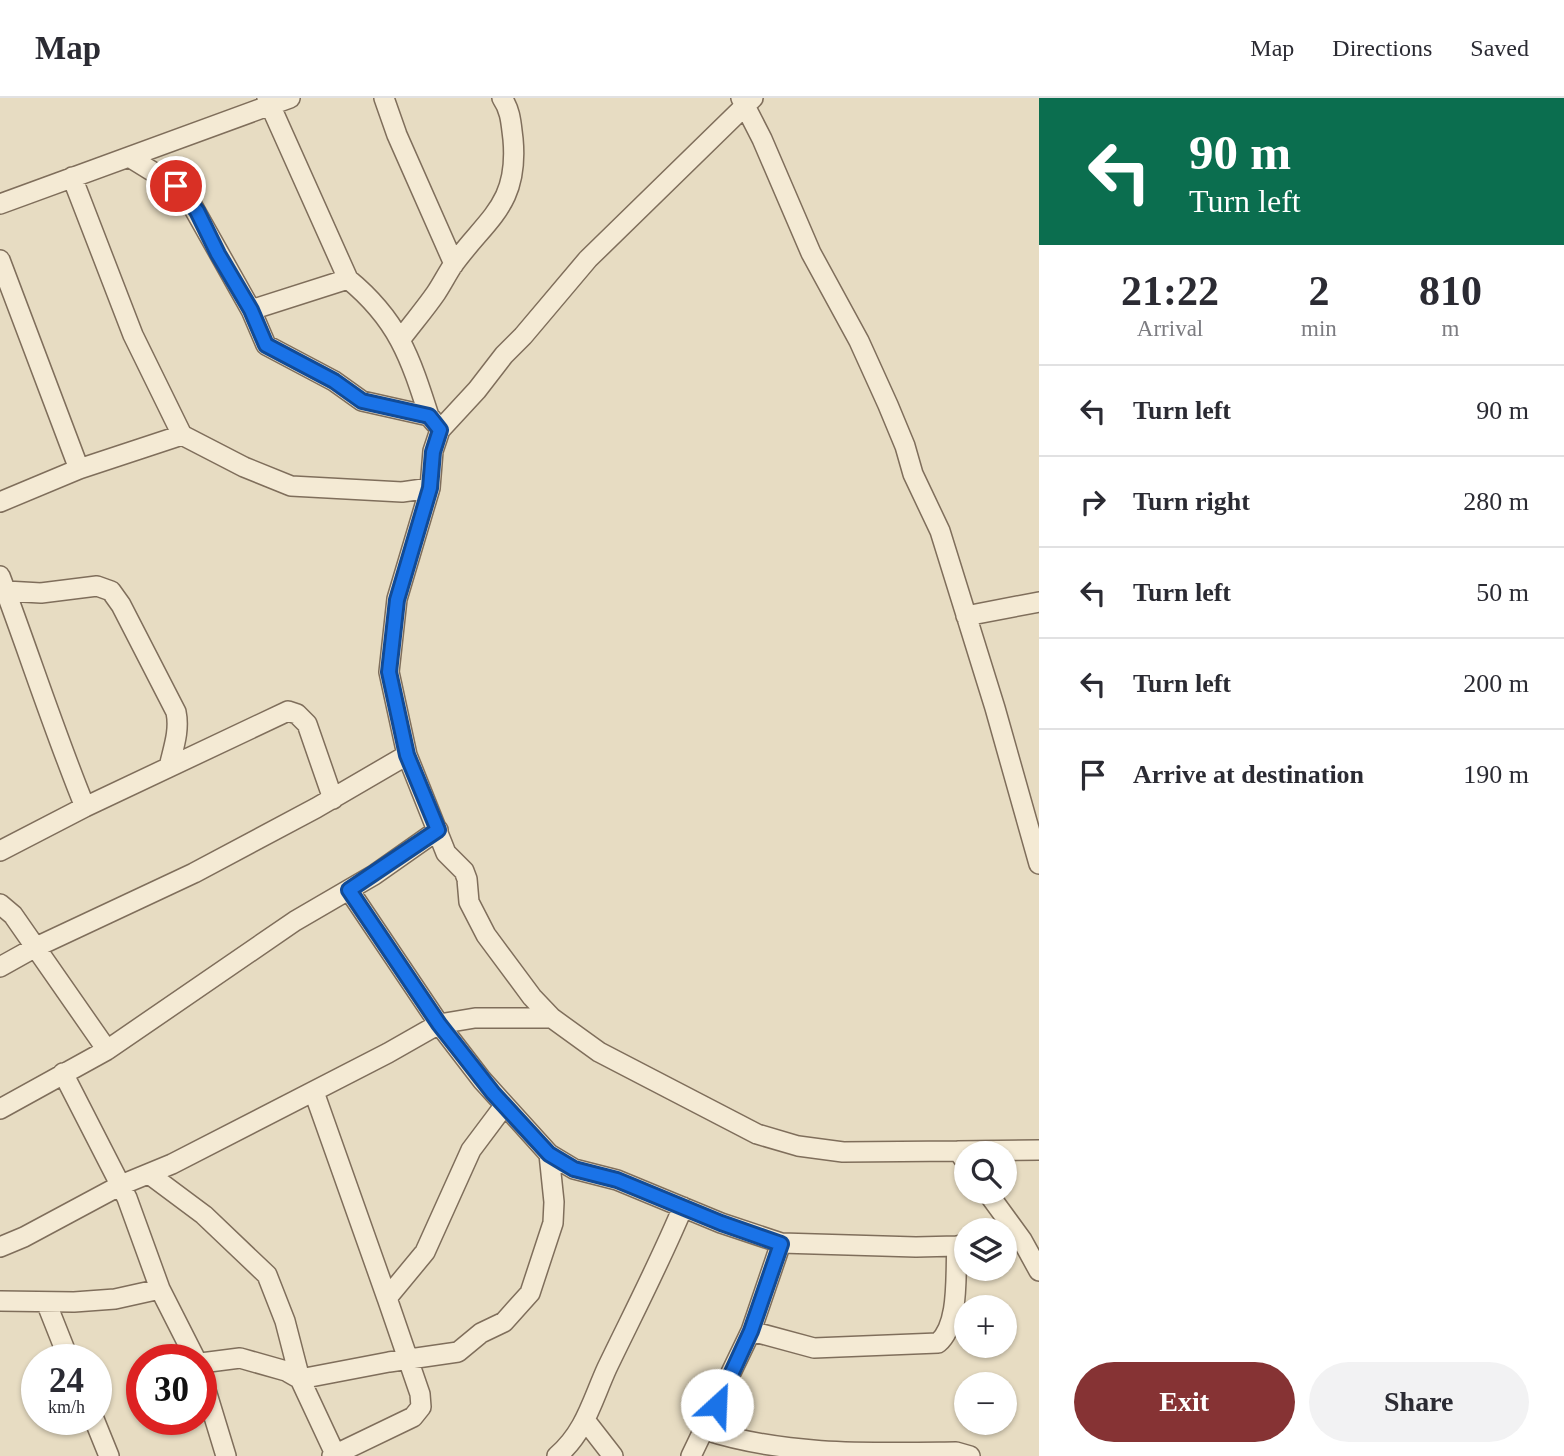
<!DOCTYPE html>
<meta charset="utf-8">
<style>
:root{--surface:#fff;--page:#f2f2f3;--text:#2b2b33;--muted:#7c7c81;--line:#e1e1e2;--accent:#863334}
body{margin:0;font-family:"Times New Roman",serif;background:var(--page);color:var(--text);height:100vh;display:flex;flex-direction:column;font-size:26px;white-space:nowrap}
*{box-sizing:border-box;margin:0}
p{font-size:23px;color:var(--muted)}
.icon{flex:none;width:38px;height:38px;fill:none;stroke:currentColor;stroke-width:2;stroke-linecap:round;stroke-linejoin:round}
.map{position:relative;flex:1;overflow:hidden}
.sheet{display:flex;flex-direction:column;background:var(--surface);width:525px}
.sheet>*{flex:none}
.hud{background:#0b6e4f;color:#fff;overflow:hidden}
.tools{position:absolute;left:954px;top:1043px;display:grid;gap:14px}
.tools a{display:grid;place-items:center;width:63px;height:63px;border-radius:50%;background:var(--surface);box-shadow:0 2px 5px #0004;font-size:35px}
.speed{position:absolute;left:21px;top:1246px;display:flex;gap:14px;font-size:35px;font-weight:700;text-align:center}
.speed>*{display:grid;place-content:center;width:91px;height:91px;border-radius:50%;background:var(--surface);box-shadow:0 2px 5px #0004;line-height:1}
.speed small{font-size:18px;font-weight:400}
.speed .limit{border:10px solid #d22;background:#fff;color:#111}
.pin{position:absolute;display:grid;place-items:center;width:60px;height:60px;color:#fff;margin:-30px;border:4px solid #fff;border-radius:50%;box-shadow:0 2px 7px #0007}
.me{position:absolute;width:77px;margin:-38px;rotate:25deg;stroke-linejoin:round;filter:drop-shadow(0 0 5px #0008)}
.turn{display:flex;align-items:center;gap:24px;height:147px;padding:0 35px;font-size:32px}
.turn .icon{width:91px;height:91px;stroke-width:2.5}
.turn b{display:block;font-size:49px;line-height:60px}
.eta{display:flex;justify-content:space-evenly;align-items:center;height:119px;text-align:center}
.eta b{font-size:42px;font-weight:800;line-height:49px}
.primary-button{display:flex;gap:14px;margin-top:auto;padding:14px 35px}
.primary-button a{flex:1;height:80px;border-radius:42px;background:var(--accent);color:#fff;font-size:28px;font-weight:800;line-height:80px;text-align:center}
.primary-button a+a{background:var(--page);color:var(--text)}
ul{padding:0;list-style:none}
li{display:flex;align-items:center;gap:21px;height:91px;padding:0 35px;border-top:2px solid var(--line)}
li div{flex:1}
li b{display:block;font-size:26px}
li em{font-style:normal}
header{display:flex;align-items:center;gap:42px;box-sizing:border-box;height:98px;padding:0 35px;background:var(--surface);border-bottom:2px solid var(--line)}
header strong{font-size:33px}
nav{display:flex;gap:38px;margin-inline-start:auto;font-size:24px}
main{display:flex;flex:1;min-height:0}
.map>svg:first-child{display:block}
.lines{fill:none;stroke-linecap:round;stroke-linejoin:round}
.minor-casing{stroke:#7f6e5b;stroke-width:22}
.minor{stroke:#f4ead4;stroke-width:19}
.route-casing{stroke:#114b97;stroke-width:18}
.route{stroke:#1a73e8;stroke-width:12}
</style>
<header>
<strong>Map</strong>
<nav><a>Map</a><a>Directions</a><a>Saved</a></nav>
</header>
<main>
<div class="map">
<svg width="1039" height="1358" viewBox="0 0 1039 1358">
<rect width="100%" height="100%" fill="#e7dcc2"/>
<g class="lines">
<g class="minor-casing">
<path id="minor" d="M267 0 348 181C398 222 410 259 429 318L435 325
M384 0 397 37 454 166
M741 0 762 41 811 155 859 243 888 307 905 348 913 376 940 433 995 610 1039 766
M753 0 588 161 523 238 504 257 477 292 440 332 433 353 430 390 397 501 389 574 407 657 446 755 464 773 467 781 469 804 486 837 532 899 552 920 599 954 757 1036 798 1048 843 1054 958 1053 966 1064
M129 59 176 88 188 100 251 212 266 247 334 283 362 303 429 318
M72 79 133 237 182 337 244 369 291 388 402 394 430 390
M0 106 290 0
M0 162 79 371
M251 212 348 181
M400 242C412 226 425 211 436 195 442 186 447 176 453 167 487 120 519 107 513 41 511 26 511 13 502 0
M0 404 79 371 182 337
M0 478C29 555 54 633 85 709
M6 493 41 495 97 488 111 493 121 507 176 614C180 633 173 651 169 669
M966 518 1039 504
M0 753 85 709 288 613 297 616 307 626 333 701
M349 792 439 926 482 982 549 1056 574 1071 617 1082 721 1125 781 1145 916 1149 957 1148 966 1146
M0 806 13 817 107 952
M0 869 34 850 194 775 316 710 407 657
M63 975 127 1100 160 1191 196 1262
M314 994 387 1200
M0 1011 107 952 295 823 374 777 438 732
M958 1053 1039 1052
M149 1076 204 1117 267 1177 285 1223 300 1281 336 1358
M987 1094 1022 1142 1039 1173
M0 1149 24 1139 121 1087 172 1066 388 955 439 926 475 920H552
M0 1203 74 1204 115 1201 160 1191
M46 1204 69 1262
M751 1233 814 1250 938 1245C960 1226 955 1176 957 1148
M201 1265 240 1260 286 1273 300 1281 389 1264 458 1254 481 1235 504 1224 530 1195 553 1125 554 1104 549 1056
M201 1276 226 1358
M94 1321 109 1358
M585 1322 613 1358
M705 1332C786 1358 871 1355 956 1354L970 1358
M332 1358 413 1319 421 1309 420 1296 387 1200 425 1154 471 1052 504 1008
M557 1358C585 1334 592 1303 607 1270 633 1216 660 1164 683 1109
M691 1358 751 1233 781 1145"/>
</g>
<use href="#minor" class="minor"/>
</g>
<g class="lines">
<g class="route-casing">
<path id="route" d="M176 88 197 113 218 156 251 212 266 247 334 283 362 303 429 318 440 332 433 354 430 390 397 502 389 574 407 657 438 732 349 792 439 926 493 995 549 1056 574 1071 617 1082 721 1125 781 1146 751 1233 717 1307"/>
</g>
<use href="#route" class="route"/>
</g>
</svg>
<div class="tools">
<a><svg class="icon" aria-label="search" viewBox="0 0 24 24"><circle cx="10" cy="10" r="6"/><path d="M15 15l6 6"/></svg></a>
<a><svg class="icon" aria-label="layers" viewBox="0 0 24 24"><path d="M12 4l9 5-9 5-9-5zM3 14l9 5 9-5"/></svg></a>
<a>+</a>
<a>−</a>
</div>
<div class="speed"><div>24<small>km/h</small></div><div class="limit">30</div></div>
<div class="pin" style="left:176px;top:88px;background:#d93025"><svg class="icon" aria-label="arrive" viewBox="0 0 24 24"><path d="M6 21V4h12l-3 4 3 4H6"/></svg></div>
<svg class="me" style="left:717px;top:1307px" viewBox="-20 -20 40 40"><circle r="19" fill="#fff"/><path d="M0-13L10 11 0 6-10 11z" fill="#1a73e8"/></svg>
</div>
<section class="sheet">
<div class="hud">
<div class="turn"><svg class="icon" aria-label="left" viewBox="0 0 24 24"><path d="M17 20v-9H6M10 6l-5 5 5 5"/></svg><div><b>90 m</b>Turn left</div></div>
</div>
<div class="eta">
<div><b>21:22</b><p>Arrival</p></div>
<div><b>2</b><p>min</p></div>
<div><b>810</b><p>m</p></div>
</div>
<ul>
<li><svg class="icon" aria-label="left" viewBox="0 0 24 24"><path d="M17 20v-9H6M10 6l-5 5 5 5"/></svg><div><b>Turn left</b></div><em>90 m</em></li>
<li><svg class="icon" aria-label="right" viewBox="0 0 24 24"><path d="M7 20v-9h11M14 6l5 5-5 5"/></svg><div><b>Turn right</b></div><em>280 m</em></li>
<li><svg class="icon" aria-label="left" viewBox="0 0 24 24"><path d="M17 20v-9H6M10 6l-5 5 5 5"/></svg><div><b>Turn left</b></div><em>50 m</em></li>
<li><svg class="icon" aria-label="left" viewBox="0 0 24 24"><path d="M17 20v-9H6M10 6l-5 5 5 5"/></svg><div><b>Turn left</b></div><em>200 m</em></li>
<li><svg class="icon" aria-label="arrive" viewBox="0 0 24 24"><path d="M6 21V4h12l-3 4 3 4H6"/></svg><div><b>Arrive at destination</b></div><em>190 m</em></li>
</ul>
<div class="primary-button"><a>Exit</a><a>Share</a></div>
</section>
</main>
